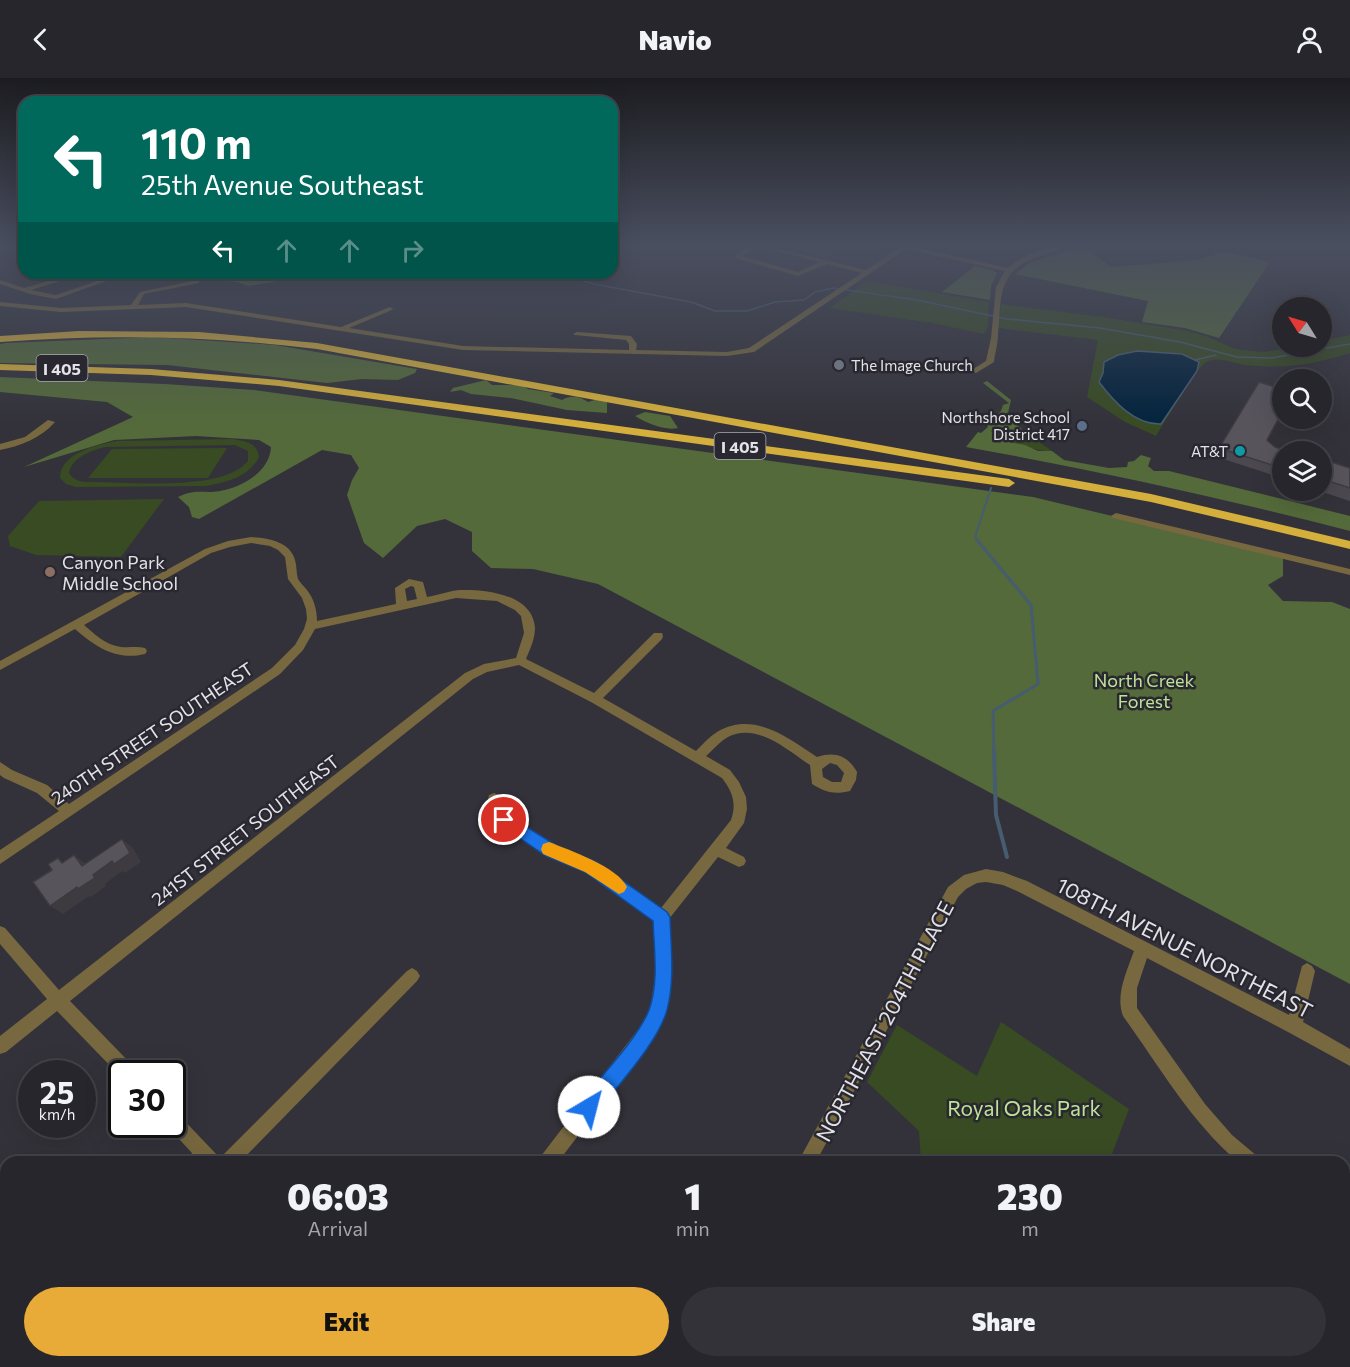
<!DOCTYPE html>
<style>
:root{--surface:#26262c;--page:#323238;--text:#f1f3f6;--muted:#a4a5a9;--line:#424348;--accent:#e8ab37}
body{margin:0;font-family:Commissioner,sans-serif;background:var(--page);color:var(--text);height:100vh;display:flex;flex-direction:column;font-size:22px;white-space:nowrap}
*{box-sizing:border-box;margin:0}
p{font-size:20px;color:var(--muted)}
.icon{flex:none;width:33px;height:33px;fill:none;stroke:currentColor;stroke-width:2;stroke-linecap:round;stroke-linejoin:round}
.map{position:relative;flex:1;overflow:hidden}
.details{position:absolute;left:0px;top:1078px;width:1350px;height:212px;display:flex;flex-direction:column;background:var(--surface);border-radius:18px 18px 0 0;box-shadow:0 6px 24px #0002,0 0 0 2px var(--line)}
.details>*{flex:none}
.top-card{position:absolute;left:18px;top:18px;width:600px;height:183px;border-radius:18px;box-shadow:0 6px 24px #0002,0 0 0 2px var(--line);background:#00695c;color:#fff;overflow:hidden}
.needle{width:39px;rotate:307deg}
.controls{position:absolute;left:1272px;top:219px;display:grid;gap:12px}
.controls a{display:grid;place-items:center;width:60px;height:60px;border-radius:50%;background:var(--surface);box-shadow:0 6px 24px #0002,0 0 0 2px var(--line);font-size:30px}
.speed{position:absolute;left:18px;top:982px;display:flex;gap:12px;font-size:30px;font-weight:700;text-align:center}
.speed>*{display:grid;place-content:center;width:78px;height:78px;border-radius:50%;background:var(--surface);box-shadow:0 6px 24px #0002,0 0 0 2px var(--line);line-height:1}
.speed small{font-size:15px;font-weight:400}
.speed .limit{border:3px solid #111;border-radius:9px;background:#fff;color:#111}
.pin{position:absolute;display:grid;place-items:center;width:51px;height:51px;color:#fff;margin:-26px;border:3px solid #fff;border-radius:50%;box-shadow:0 2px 6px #0007}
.me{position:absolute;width:66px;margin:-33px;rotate:37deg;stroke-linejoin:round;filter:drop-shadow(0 0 4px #0008)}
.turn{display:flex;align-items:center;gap:21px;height:126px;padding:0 24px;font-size:27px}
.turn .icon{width:78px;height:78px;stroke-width:2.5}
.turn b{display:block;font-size:42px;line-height:51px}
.lanes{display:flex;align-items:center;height:57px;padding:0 24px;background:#0003;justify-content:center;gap:30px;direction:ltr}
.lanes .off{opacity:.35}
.eta{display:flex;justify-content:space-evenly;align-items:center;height:102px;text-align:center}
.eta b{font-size:36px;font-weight:800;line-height:42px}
.primary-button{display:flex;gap:12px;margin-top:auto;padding:12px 24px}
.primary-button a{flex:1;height:69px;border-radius:36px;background:var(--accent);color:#111;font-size:24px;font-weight:800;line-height:69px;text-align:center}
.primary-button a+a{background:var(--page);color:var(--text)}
header{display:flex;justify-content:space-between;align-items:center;height:78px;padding:0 24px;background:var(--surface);font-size:27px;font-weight:800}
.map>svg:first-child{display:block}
.green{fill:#384b22;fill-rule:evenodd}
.forest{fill:#546a3a}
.water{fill:#03233d;stroke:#465c70;stroke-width:1.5}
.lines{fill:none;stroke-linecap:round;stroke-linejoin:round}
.stream-far3{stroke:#465c70;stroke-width:1.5}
.stream-far2{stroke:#465c70;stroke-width:2}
.stream-far1{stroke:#465c70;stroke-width:3}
.stream{stroke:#465c70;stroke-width:4}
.minor{fill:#77683f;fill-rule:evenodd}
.highway{fill:#d5af3c;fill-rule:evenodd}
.wall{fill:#4c484f}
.shaded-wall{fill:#3e3b40}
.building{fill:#58545c;stroke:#3e3b40;stroke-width:1.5}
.route{fill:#1a73e8;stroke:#114b97;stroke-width:1.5}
.slow{fill:#f59e0b}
.worship-dot{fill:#6b7280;stroke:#292830;stroke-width:2}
.service-dot{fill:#5c6f8a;stroke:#292830;stroke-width:2}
.culture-dot{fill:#0f9aa8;stroke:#292830;stroke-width:2}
.education-dot{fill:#8d6e63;stroke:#292830;stroke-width:2}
.labels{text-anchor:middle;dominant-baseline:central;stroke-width:5;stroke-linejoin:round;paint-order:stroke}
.far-poi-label{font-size:15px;fill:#e3e2e7;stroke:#292830;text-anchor:end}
.shield{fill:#292830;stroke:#abaab0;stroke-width:1.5}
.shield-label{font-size:16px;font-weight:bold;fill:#e3e2e7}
.poi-label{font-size:18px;fill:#e3e2e7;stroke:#292830;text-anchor:start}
.park-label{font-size:18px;fill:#bee297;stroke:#292830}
.street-label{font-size:18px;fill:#e3e2e7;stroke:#292830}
.near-street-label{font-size:21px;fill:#e3e2e7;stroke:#292830}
.near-park-label{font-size:21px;fill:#bee297;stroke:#292830}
</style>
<header><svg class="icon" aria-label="back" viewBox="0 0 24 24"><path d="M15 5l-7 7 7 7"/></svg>Navio<svg class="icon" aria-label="person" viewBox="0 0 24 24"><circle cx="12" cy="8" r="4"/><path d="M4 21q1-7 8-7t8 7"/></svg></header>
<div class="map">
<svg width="1350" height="1289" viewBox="0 0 1350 1289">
<rect width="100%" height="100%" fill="#33323a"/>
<path class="green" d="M867 203 989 224 988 249 984 256 932 245 830 230Z
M1001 226 1103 239 1188 253 1206 258 1235 271 1262 274 1299 269 1322 268V263L1350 257V275C1311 287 1286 291 1245 287 1232 285 1217 277 1205 285 1195 292 1164 345 1156 358L1125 344 1087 319 1098 262 998 250Z
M1007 350 1014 356 1029 357 1052 373C1038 375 1002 362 990 354Z
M232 361C245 363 257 364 259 379 249 399 227 404 206 408L76 409 66 406 60 400C60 375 97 367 117 363ZM235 367 248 373V383C223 414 129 404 90 404 81 404 74 403 69 395 72 379 91 373 105 369Z
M227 370 208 400H88L112 371Z
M164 421 121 479 36 477 10 468 8 458 39 423Z
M1001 944 1129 1031 1109 1084H921L919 1053 867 1004 897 947 977 998Z"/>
<path class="forest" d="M1083 168 1111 189 1198 182 1224 174 1270 184 1219 260 1185 250 1142 244 1148 223 1015 196 1029 185Z
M975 188 992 192 997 195 991 208 990 222 942 214Z
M195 195H289L291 201 248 208 237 204 203 201Z
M153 259 275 267 417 291 415 295 398 302 362 301 327 305 167 287 0 285V266L6 265Z
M0 299 165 306 254 312 1033 419 1283 479V498L1268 507 1283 523 1332 524 1350 531V906L598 506 533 491 491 490 472 473V454L445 441 417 448 383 480 364 465 347 417 352 402 359 390 351 377 322 372 199 441 192 439 189 429 178 419C197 410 202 416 220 413 243 409 270 393 271 369L259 362 196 358 114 362 24 389 133 339 107 324 0 314Z
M486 302 492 307H522L528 311 554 315 550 318 562 322C571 317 579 318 588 324L598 321 607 324V335L567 332 511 320 471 316 461 312 450 314 453 310Z
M987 303 1011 322 1007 339 1029 357 1020 359 1007 350 991 353 1004 363 1025 367 1038 373H1052L1064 382 1109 390 1127 389 1128 384 1134 383 1141 377 1151 380 1148 388 1154 393H1169L1350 438V453C1223 420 1094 392 966 369L978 354 981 355 988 349 987 347 1001 333 1003 327 1009 325 983 305Z
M645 334 670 338 678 350C665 353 646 345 635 338Z"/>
<path class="water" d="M1137 273 1182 276 1199 284 1197 293 1161 346C1135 347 1114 324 1099 304L1103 295 1104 284 1118 277Z"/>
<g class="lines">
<path class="stream-far3" d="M439 195 469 201 486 195
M557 195 594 206 691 224 715 233H747L775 224 804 222 815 214 833 210 917 222 1007 241 1100 250 1180 264 1237 279 1271 280 1350 266
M1195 282 1216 277"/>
<path class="stream-far2" d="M979 464 975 459 991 410"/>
<path class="stream-far1" d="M977 462 1031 527 1038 606 993 633 994 675"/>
<path class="stream" d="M994 673 996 737 1007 779"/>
<path class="minor" d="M751 168H757L742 178 798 194 820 184 757 168H766L866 192 900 169 899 168H909L1008 190C1022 178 1048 166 1066 168 1052 176 1033 178 1019 188 997 203 1001 233 998 256 998 266 995 275 994 284L976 295 972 293 973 291 986 283 991 260 996 209 1005 193 906 171 754 274 727 278 463 272 186 229 61 234 0 228V224L61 230 131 227 140 214 197 202 199 203V205L144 216 138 227 186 225 341 249 390 229 393 231 392 232 349 250 463 268 629 272V266L626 262 575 257 573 256 577 254 631 258 637 266 636 272 727 274 749 270 862 195 827 186 798 198 735 180V178Z
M76 195H86L31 212 56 217 120 195H129L56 221 30 216 0 206V202L24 210Z
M48 342 55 344C41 360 21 368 0 372V366L25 359Z
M1116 435 1350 491V497L1113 440 1111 438Z
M251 459C267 460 290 463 295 482 297 488 296 495 298 501 300 505 304 508 307 512 314 521 317 532 317 543L396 526 395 510 409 501 423 504 427 519C438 517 449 513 459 512 485 511 533 516 535 550 535 561 530 571 526 581L594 615 654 555H662L663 558 662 561 603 620 696 673C703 666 709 659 717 654 753 632 788 660 817 679 835 673 848 678 857 694L856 702 850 713C834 717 825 714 812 706L810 687C787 672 757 644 728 659 719 664 713 672 706 678L730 692 739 704 746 719 747 731 744 745 726 770 744 779 746 783 744 787 739 789 718 779 669 841 671 900 666 933 652 961 558 1084H538L541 1078 640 949 650 931 655 900V842L586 793 547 777 500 746 488 721 489 717 494 715 499 717 510 738 557 769 596 785 661 830 731 742C737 725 732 713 722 700L591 624 519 587 487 594 473 601 70 923 135 990 137 996H122V1000L57 933 6 974 0 976V958L47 921 0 866V848L5 850 59 912 465 595 484 586 516 580 524 555 521 538 515 532 497 523 456 520 315 551 303 572 280 596 0 786V772L59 733 37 715 4 700 0 697V684L12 692 47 707 69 726 272 590 295 567 304 551 307 541 306 531 302 520 288 501 285 479 278 472 270 468 251 465 230 469 211 475 84 547C95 556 105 567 121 569 129 570 137 568 145 570L147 573 145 576C116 583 96 569 75 551L0 592V583L205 471 228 463ZM411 508 414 509 417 521 407 523 405 511ZM830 685 837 687 844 695 841 704H832L823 699 822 691Z
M986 791 1003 794 1027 803 1289 937 1302 888 1307 885 1312 888 1315 893 1303 944 1350 971V988L1288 954 1147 880 1137 910V930L1205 1026 1232 1057 1257 1078 1260 1084H1238C1191 1044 1159 988 1123 938 1115 917 1127 893 1134 873L1017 813 1003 807 986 804 977 805 966 811 958 819 816 1084H798L948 809 964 797Z
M412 890 417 893 420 898 417 903 240 1084H186L192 1075 166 1047H172V1034L178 1036 218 1078 220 1082 222 1078 407 893Z
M1344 1137 1350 1139V1158L1344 1156Z
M217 1284H239L237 1289H215Z
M392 1284H415L417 1289H394Z
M704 1284H724L723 1289H703Z
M1212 1284H1237L1239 1289H1214Z"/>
<path class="highway" d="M79 253 199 254 317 265 1151 416 1350 463V471L1151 424 317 271C211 258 106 256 0 264V258Z
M0 286 151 291 279 302 1009 401 1015 405 1009 409 279 308 151 297 0 292Z"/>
</g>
<path class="wall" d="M796 168H837L836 171 825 179 796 171Z
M1259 304 1282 311V339H1280L1267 362 1278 389 1273 397 1214 378Z
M1322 381 1350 390V423L1316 412H1322Z"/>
<path class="shaded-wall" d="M830 168H837L836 171 825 179 827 170Z
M122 761 133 770 141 784 125 795 122 793 105 806 106 808 91 819 89 818 63 836 50 828 82 788 74 777 86 786Z"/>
<path class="building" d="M818 168H830L827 170Z
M1259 304 1282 311V334L1267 362 1275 369 1287 373 1282 374V381L1278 389 1219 370Z
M1322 381 1350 390V410L1322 401Z
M122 761 130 775 114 786 112 783 93 797 95 800 78 811 77 809 50 828 33 804 52 792 48 786 58 780 62 785 74 777 82 788Z"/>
<linearGradient id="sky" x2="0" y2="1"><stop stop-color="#1c1c20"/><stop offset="0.48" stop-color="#4a4f60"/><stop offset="1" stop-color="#4a4f60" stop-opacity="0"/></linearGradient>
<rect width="1350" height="348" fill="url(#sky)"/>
<path class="route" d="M504 735 557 768 596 784 667 834 670 839C671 870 675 902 667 932 658 965 617 1008 596 1036L589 1039 582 1036 580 1029 582 1022C602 997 638 960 649 932 659 905 654 871 653 843L585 794 546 778 499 746 497 742 499 737Z"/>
<path class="slow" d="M549 764C569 772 618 789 627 809L624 814 619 816 585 794 543 776 541 771 543 766Z"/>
<circle class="worship-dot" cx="839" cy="287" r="6"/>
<circle class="service-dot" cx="1082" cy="348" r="6"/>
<circle class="culture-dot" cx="1240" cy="373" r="6"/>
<circle class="education-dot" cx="50" cy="494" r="6"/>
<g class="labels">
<g class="far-poi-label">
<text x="851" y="287" text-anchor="start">The Image Church</text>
<text x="1070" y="339">Northshore School<tspan x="1070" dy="17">District 417</tspan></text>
<text x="1228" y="373">AT&amp;T</text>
</g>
<g class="shield">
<rect x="36.5" y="277" width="51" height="26" rx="4.5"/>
<rect x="714.5" y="355" width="51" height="26" rx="4.5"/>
</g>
<g class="shield-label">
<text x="62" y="290">I 405</text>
<text x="740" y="368">I 405</text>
</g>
<g class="poi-label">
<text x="62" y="484">Canyon Park<tspan x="62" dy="21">Middle School</tspan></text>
</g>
<g class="park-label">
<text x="1144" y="602">North Creek<tspan x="1144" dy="21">Forest</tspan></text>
</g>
<g class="street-label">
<text transform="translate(152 655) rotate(-34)">240TH STREET SOUTHEAST</text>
<text transform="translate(245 752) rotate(-38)">241ST STREET SOUTHEAST</text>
</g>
<g class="near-street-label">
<text transform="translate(1185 869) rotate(27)">108TH AVENUE NORTHEAST</text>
<text transform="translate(884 943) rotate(-62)">NORTHEAST 204TH PLACE</text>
</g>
<g class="near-park-label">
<text x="1024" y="1029">Royal Oaks Park</text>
</g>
</g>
</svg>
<div class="controls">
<a><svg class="needle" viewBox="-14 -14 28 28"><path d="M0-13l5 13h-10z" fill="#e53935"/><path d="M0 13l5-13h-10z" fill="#a4a5a9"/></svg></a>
<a><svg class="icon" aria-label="search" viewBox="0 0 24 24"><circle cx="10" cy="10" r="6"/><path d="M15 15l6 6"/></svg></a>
<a><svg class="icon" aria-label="layers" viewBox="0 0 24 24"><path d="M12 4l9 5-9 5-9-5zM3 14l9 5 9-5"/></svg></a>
</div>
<div class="speed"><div>25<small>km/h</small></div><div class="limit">30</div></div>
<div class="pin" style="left:504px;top:742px;background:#d93025"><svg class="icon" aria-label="arrive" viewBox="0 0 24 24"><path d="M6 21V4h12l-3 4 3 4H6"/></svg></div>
<svg class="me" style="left:589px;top:1029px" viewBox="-20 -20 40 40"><circle r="19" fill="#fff"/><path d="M0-13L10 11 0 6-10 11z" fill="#1a73e8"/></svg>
<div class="top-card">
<div class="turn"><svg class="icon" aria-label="left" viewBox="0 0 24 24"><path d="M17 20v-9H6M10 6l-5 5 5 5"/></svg><div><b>110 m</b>25th Avenue Southeast</div></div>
<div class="lanes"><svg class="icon" aria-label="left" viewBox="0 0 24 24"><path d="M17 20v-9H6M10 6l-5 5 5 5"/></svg><svg class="icon off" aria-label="ahead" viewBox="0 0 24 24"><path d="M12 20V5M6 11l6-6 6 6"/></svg><svg class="icon off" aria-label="ahead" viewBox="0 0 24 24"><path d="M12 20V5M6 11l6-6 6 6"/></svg><svg class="icon off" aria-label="right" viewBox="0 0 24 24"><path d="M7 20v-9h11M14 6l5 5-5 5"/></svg></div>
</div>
<section class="details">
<div class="eta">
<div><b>06:03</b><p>Arrival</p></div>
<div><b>1</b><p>min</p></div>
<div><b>230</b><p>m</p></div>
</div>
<div class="primary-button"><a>Exit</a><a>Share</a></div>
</section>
</div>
